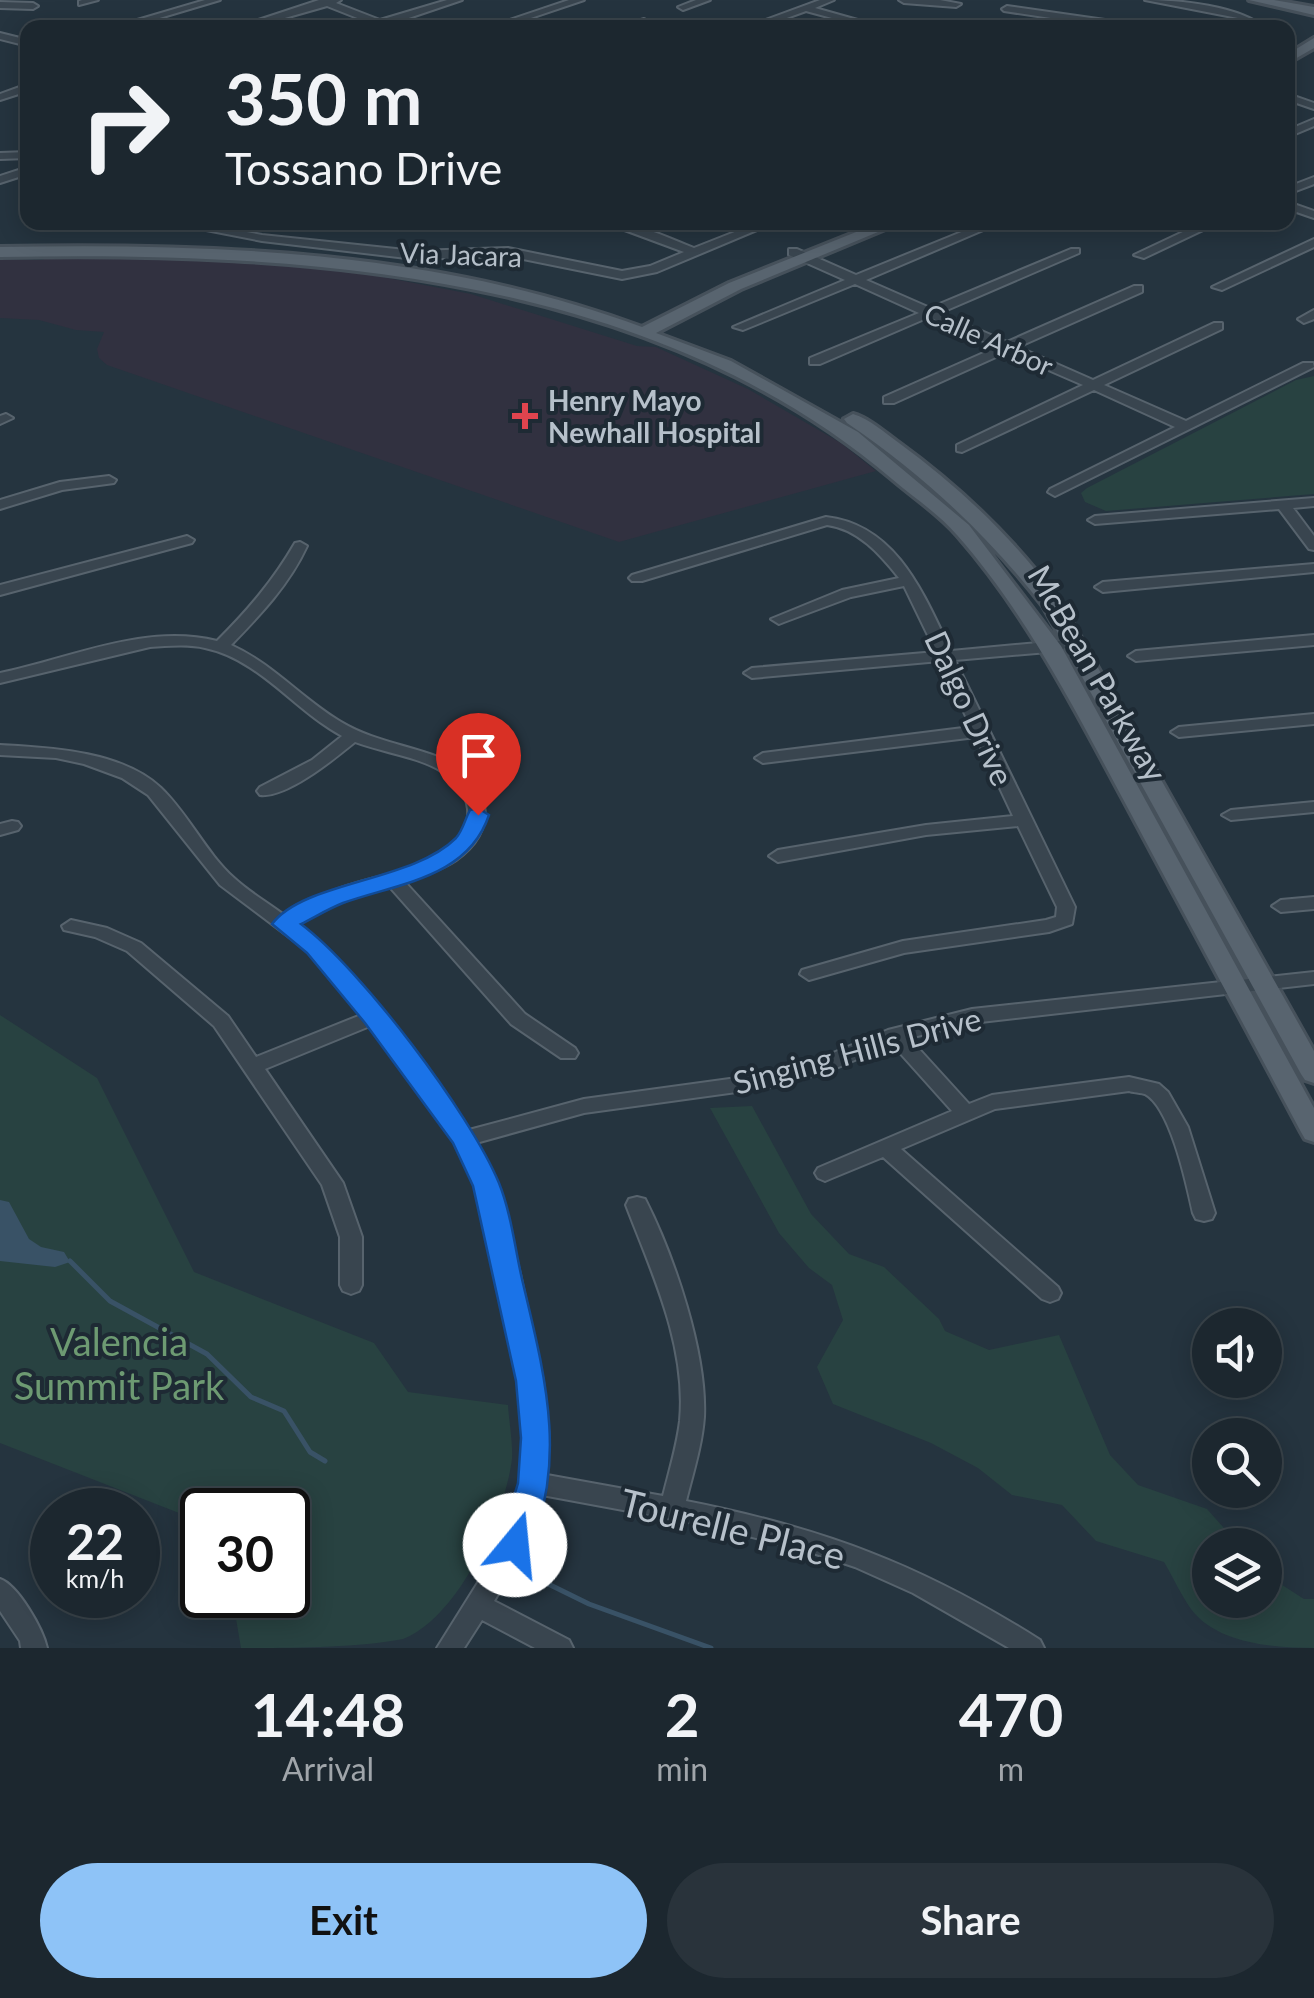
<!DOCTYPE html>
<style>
:root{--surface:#1c272f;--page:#29333b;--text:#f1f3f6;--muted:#a0a5aa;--line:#3a444b;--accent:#8ec3f7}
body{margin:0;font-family:Lato,sans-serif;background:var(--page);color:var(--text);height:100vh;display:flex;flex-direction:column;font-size:38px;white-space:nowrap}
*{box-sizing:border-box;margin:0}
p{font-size:32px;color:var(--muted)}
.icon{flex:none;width:55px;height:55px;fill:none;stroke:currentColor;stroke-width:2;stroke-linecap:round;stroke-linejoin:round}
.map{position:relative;height:1648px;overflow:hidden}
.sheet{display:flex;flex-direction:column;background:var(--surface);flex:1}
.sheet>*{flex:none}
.top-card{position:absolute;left:20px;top:20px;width:1275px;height:210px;border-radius:20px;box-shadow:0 5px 25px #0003,0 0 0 2px var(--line);background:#1c272f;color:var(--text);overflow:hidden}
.buttons{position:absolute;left:1192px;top:1308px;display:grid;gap:20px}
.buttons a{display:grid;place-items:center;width:90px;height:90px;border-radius:50%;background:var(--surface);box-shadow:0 5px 25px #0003,0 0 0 2px var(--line);font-size:50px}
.speed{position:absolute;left:30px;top:1488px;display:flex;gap:20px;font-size:50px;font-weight:700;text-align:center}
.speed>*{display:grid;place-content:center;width:130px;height:130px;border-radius:50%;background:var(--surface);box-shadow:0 5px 25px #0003,0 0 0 2px var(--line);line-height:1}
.speed small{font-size:25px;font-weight:400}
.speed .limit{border:5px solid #111;border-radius:15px;background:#fff;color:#111}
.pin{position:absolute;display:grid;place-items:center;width:85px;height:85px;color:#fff;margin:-102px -42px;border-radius:50% 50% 50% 0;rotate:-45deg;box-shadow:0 0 10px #0007}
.pin .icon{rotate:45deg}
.me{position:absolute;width:110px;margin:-55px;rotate:17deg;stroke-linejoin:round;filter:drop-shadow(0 0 8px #0008)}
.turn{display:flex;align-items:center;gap:35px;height:210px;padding:0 40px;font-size:45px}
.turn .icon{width:130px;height:130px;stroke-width:2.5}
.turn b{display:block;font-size:70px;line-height:85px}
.eta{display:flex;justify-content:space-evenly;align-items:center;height:170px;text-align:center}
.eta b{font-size:60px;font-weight:700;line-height:70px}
.cta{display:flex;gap:20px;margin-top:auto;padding:20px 40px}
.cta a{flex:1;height:115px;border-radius:60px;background:var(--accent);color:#111;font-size:40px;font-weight:700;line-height:115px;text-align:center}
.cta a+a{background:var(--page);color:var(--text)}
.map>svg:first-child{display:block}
.medical{fill:#313140}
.green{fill:#284241}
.water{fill:#395266}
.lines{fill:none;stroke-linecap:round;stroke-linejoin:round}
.stream{stroke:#395266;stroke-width:5}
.minor-casing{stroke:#57636d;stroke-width:4}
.major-casing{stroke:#46515b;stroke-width:6}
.minor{fill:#39454f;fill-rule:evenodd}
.major{fill:#58646f;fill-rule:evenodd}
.route{fill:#1a73e8;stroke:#114b97;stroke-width:2.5}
.health-dot{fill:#e0444e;stroke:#1e2a34;stroke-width:4}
.labels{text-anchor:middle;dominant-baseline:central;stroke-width:8;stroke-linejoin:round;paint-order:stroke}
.far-street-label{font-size:28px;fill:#b6c0ca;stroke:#1e2a34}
.far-poi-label{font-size:28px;font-weight:bold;fill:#b6c0ca;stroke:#1e2a34;text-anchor:start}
.street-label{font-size:32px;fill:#b6c0ca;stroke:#1e2a34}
.near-park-label{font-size:38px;fill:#6d9a72;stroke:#1e2a34}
.near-street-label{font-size:38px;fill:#b6c0ca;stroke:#1e2a34}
</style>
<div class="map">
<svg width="1314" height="1648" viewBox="0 0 1314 1648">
<rect width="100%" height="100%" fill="#25343f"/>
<path class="medical" d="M45 256 211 259 362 273 471 294 637 346 656 347 748 389 841 443 876 471 619 542 107 365 99 358 97 349 104 332 76 330 39 320 0 318V259L43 260Z"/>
<path class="green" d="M1314 376V494L1106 511 1085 502 1081 493 1087 488 1296 380Z
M0 1015 97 1078 194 1272 374 1343 408 1392 508 1405C509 1422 513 1442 512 1459 505 1515 458 1618 403 1639 355 1648 292 1648 241 1648L232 1595H288V1510H202V1522L0 1443Z
M752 1106 811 1214 849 1254 884 1267 939 1319 945 1331 989 1350 1059 1335 1110 1455 1138 1485 1207 1509 1239 1545H1210V1600H1265V1574L1304 1599H1314V1648C1275 1648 1217 1644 1191 1609 1181 1595 1173 1577 1164 1562L1096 1541 1062 1505 1012 1495 978 1468 931 1443 833 1404 817 1367 843 1320 832 1285 809 1268 779 1233 710 1108Z"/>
<path class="water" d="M0 1200 9 1202 29 1239 41 1247 64 1252 70 1262 55 1267 0 1261Z"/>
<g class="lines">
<path class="stream" d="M70 1261 110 1301 207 1354 251 1397 284 1411 310 1452 325 1461
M534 1577 589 1604 711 1648"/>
<g class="minor-casing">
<path id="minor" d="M82 0H98L79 5V1Z
M205 0H220L126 28H110Z
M319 0H341L336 3 380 20 447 0H462L385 26 359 28 370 23 327 6 250 28H234Z
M569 0H584L501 28H486Z
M696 0H710L683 10 678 7Z
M820 0H834L815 8 879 26 869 28 806 11 759 28H744Z
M899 0H940L961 4 956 7 904 3Z
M1145 0C1179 0 1240 6 1265 28H1254L1243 19Z
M0 2 33 3 38 6 33 9 0 8Z
M1007 6 1140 25 1144 28H1117L1004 11 1002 9Z
M644 19 649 22 647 24 616 28Z
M0 33 28 40V46L0 39Z
M28 84V91L0 100V94Z
M1288 94 1314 103V109L1288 100Z
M1314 119V126L1288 137V130Z
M28 152V158L0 159V153Z
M28 167V174L0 183V176Z
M1314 177V184L1288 194V187Z
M1288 202 1314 211V218L1288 209Z
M165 222H193L262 235 415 251 508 248 622 271 650 266 684 252 603 222C636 222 664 236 694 248L760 222H776L657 272 622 279 508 256 415 259 262 241Z
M986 222H1002L866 280 930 308 1071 249H1079V253L940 313 1007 342 1134 286H1142V292L1018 347 1093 380 1214 323H1222V329L1104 385 1186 421 1303 363H1313L1314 367 1055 496 1048 492 1050 489 1175 427 1094 390 962 452 957 451V445L1083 385 1007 352 894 403H884V397L997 347 929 317 820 364H810V358L919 313 855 284 743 330 733 327 845 280 789 255V249H797L856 275Z
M1204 222H1220L1144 258 1134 255Z
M1314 239V247L1222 290 1212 287Z
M1314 310V319L1304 323 1298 319Z
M6 414 13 418 0 424V416Z
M109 476 116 480 114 483 62 490 0 509V500L60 482Z
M1314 498V506L1293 508 1314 536V550L1309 549 1279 509 1095 524 1088 520 1095 516Z
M826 517C897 525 924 595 951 651L1060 641 1068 646 1060 651 955 660 1075 907 1072 924 1049 932 904 953 809 980 800 974 802 970 903 941 1046 920 1056 917 1057 907 1018 826 926 835 778 862 769 856 778 850 926 825 1013 816 976 737 763 763 755 758 763 753 971 727 940 661 752 678 744 673 752 668 936 652 904 586 851 597 784 622 779 624 771 619 842 590 899 578C880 554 858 529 827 525L642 581H632L629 578 632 575Z
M187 536 194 540 192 543 0 595V585Z
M300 542 307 546C289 585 261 614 231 645 273 664 302 699 341 722 371 740 406 745 438 757L469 731H481L483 735 481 739 451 763C492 788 498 831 456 860 441 870 422 876 404 881L525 1014 575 1048 578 1053 575 1058H561L511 1024 388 885 341 901 296 924C365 975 418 1061 469 1130L584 1099 766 1074 814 1061 888 1030 972 1009 1314 972V984L972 1023 909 1038 969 1104 992 1095 1129 1077 1159 1084 1168 1092 1188 1127 1215 1213 1212 1219 1204 1221 1196 1219 1193 1213C1187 1186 1171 1108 1145 1094 1142 1093 1132 1092 1129 1091L995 1109 901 1149 1058 1287 1061 1293 1058 1299 1050 1302 1042 1299 883 1157 832 1178 825 1181 818 1178 815 1173 818 1168 952 1111 892 1044 827 1072 766 1088 584 1113 476 1143 498 1186 520 1274 543 1381 549 1438 547 1475 663 1496C669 1472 677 1446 680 1421 687 1346 652 1273 626 1205L629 1199 637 1197 645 1199C674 1256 707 1353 704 1417 702 1445 693 1473 686 1501 823 1528 922 1565 1040 1640L1044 1648H1009L913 1593 855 1567 804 1550 704 1525 542 1495 527 1545 494 1601 569 1640 573 1648H535L482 1620 464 1648H437L504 1541 522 1483 525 1438 519 1381 476 1186 455 1142 370 1026 265 1069 343 1183 362 1237V1285L359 1291 351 1294 343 1291 340 1285V1237L322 1185 214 1026 127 951 95 937 64 930 62 926 71 920 107 928 141 943 228 1016 256 1057 361 1015 309 952 220 885 148 795 122 778 84 764 56 758 0 755V745C51 748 122 751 161 788 189 815 206 853 234 878 249 892 268 903 284 915 304 904 325 893 347 886 383 873 473 863 468 809 466 793 457 781 443 772 417 756 384 753 355 742 334 759 287 798 260 795L257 791 260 787 312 760 342 736C295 711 259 659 205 648 187 644 168 646 150 647L0 683V673C70 659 144 623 217 641 248 610 273 581 295 543Z
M1314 564V572L1103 592 1095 587 1103 582Z
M1314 635V645L1136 661 1128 656 1136 651Z
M1314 714V724L1179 737 1171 732 1179 727Z
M1314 802V812L1231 820 1222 815 1231 810Z
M12 821 18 822 21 826 18 830 0 835V824Z
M1314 897V909L1281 912 1272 906 1281 900Z
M0 1579C18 1585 43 1629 47 1648H21L20 1641 0 1611Z"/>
</g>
<g class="major-casing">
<path id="major" d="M1249 0H1274L1314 7V15Z
M1314 38V48L1288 63V54Z
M881 222H902L741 289 656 333 731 361 858 432 969 525 1061 646 1314 1108V1142L1305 1139 1301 1132C1244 1025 1187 919 1130 812 1078 716 1030 618 957 535 939 514 913 497 892 479 650 273 303 251 0 257V247C216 243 437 251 642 327L729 283Z
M853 414C870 419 885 433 899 443 961 488 1017 542 1062 604L1314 1051V1083L1305 1080 1301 1074 1043 606C987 534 922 474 847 423L844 419Z"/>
</g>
<use href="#minor" class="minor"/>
<use href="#major" class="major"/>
</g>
<path class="route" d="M478 808 489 815C468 878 399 883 343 903 328 909 315 917 301 924 361 969 470 1113 499 1183 511 1213 515 1248 522 1279 544 1372 570 1464 526 1555L515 1559 504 1555 499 1545 518 1483 521 1438 516 1381 473 1186 453 1143 365 1023 307 953 272 924C304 881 412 882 456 838 463 830 465 819 470 810Z"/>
<path class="health-dot" d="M520 401h10v10h10v10h-10v10h-10v-10h-10v-10h10z"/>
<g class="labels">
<g class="far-street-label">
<text transform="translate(461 254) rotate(2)">Via Jacara</text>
<text transform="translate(989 339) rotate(24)">Calle Arbor</text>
</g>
<g class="far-poi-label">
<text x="548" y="400">Henry Mayo<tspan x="548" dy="32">Newhall Hospital</tspan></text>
</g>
<g class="street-label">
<text transform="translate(1098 673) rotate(60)">McBean Parkway</text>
<text transform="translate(970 708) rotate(65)">Dalgo Drive</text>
<text transform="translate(857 1050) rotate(-15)">Singing Hills Drive</text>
</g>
<g class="near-park-label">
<text x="119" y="1341">Valencia<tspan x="119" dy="44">Summit Park</tspan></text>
</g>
<g class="near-street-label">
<text transform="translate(733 1528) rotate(14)">Tourelle Place</text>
</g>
</g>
</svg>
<div class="buttons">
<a><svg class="icon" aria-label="sound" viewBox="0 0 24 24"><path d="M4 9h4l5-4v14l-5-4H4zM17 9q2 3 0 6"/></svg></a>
<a><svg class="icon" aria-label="search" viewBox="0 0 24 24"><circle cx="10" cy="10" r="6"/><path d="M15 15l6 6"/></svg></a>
<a><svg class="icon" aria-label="layers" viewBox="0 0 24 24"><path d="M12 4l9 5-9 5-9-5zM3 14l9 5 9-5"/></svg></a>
</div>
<div class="speed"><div>22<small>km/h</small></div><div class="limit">30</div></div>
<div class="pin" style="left:478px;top:815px;background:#d93025"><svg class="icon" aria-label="arrive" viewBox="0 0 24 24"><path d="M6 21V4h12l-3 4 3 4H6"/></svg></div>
<svg class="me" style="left:515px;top:1545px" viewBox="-20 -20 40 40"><circle r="19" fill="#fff"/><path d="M0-13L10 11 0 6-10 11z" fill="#1a73e8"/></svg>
<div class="top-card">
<div class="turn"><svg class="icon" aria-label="right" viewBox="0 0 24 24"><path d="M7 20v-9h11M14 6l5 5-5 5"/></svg><div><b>350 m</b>Tossano Drive</div></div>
</div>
</div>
<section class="sheet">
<div class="eta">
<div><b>14:48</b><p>Arrival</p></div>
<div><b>2</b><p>min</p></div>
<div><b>470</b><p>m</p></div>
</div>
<div class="cta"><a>Exit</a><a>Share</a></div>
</section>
